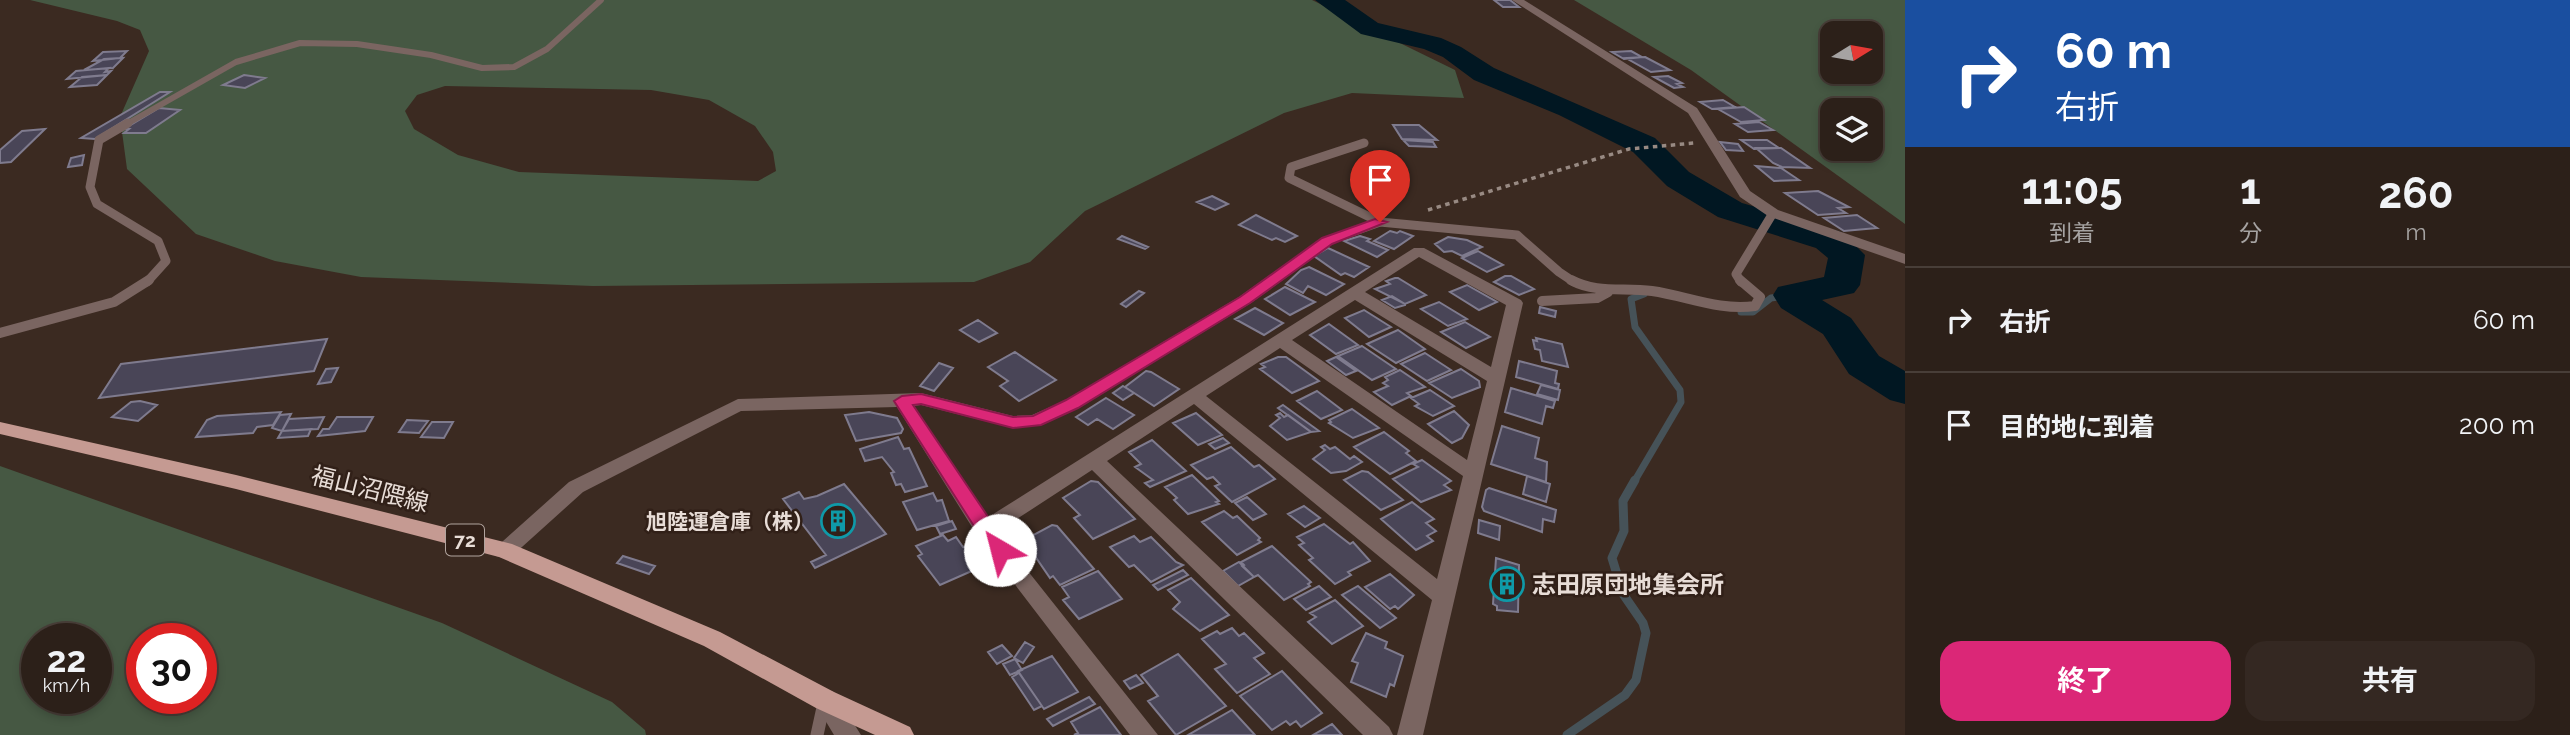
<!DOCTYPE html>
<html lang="ja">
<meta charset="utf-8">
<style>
:root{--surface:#2c2019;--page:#342822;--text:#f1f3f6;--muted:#a6a3a2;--line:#483e38;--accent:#db2777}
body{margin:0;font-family:Raleway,"Noto Sans JP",sans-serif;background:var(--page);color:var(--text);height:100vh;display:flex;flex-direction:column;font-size:26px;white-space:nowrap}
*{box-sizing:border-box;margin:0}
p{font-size:23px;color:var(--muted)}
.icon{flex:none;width:38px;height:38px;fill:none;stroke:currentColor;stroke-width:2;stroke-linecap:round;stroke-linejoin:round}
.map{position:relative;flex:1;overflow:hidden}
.sheet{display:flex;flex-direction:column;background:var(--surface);width:665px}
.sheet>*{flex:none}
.top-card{background:#1a4fa0;color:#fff;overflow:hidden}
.needle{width:46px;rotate:79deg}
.tools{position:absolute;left:1820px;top:21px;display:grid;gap:14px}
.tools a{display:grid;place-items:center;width:63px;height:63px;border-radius:14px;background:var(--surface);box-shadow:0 4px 10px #0003,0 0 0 2px var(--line);font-size:35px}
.speed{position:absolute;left:21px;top:623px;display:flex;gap:14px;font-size:35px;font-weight:700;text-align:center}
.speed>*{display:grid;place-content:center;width:91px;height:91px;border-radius:50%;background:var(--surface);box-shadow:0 4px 10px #0003,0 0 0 2px var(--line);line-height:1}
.speed small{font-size:18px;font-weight:400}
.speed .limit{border:10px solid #d22;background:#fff;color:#111}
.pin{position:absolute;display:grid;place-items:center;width:60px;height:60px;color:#fff;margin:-72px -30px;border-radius:50% 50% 50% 0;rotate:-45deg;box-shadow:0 0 7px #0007}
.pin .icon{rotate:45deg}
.me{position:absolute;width:77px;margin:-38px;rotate:323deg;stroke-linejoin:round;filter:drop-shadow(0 0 5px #0008)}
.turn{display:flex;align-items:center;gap:24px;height:147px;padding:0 35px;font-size:32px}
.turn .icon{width:91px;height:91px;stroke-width:2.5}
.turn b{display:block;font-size:49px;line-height:60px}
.eta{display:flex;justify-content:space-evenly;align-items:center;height:119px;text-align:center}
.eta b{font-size:42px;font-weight:700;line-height:49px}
.primary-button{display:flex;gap:14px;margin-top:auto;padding:14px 35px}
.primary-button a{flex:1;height:80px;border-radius:21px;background:var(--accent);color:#fff;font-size:28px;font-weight:700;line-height:80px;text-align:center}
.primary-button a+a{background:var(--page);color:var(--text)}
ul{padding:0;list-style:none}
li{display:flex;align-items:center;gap:21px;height:105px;padding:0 35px;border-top:2px solid var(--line)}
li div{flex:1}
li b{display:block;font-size:26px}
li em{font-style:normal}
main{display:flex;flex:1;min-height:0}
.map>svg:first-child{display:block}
.green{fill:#465843;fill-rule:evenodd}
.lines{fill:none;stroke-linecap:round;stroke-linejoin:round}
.stream-far1{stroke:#465258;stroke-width:7}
.stream{stroke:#465258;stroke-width:9}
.river{fill:#011722;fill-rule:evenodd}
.building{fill:#494557;stroke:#7f7b8e;stroke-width:2}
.path{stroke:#988a83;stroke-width:3.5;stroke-dasharray:4.5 4.5;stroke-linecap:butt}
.lane-far3{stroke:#7a6561;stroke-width:6}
.lane-far2{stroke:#7a6561;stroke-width:9}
.lane-far1{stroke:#7a6561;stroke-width:10}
.lane{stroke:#7a6561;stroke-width:13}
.street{fill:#7a6561;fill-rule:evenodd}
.primary{fill:#c59a92;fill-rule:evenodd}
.route{fill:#db2777;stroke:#8e194d;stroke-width:2}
.labels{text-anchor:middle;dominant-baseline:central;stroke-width:5;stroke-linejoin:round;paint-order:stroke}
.shield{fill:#312018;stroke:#b1a49e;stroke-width:2}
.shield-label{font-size:19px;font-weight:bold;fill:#e8ddd7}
.poi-label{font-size:21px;font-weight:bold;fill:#e8ddd7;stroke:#312018;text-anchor:end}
.near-street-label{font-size:24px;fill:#e8ddd7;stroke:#312018}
.near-poi-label{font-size:24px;font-weight:bold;fill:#e8ddd7;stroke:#312018;text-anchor:start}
</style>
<main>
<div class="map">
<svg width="1905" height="735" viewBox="0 0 1905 735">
<rect width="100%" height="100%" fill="#3b2a21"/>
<path class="green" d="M30 0H1312L1455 70 1464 98 1352 93 1284 113 1085 211 1030 262 974 282 593 286 361 277 275 261 196 234 127 169 120 117 149 51 140 30 117 21ZM445 86 651 90 709 100 755 126 773 152 776 171 758 181 519 172 458 155 414 129 405 111 417 95Z
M1574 0H1905V224L1691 70ZM1832 33H1871V72H1832ZM1832 110H1871V149H1832Z
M0 466 442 623 612 702 645 730 646 735H0ZM37 639H96V698H37ZM142 639H201V698H142Z"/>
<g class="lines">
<path class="stream-far1" d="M1741 312H1753L1771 298 1792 295
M1634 482 1681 402 1680 390 1635 327 1631 299 1644 294"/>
<path class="stream" d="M1567 735 1625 695 1636 680 1646 633 1643 623 1623 594 1612 558 1624 531 1623 501 1635 480"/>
<path class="river" d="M1315 0H1345L1378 23 1441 38 1461 47 1494 68 1655 138 1689 172 1742 203 1842 232 1865 255 1860 285 1854 293 1822 300 1851 318 1879 356 1905 371V404L1890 400 1849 374 1823 334 1781 308 1773 295 1778 287 1824 277 1828 258 1816 248 1718 217 1667 186 1633 152 1559 115 1474 80 1443 57 1424 49 1361 34Z"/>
</g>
<path class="building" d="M1494 0H1510L1519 7H1503Z
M127 51 120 58 93 61 103 52Z
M1631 51 1642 57 1624 59 1612 52Z
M1645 57 1670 70 1651 72 1626 58Z
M123 58 113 68 84 70 104 59Z
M109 68 105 72 111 71 107 75 67 79 76 71Z
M107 75 97 85 70 87 82 77Z
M244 75 265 78 245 88 223 85Z
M1668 76 1682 83 1677 84 1683 87 1674 88 1654 77Z
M160 92H170L95 139 81 138Z
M1723 100 1735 107 1712 109 1700 102Z
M1744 107 1764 120 1741 122 1718 109Z
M159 108 180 110 146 133H124L129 129H124Z
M1759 122 1773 130 1748 132 1735 124Z
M1393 125H1419L1437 140 1402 139Z
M45 129 11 162 0 163V150L22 131Z
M1403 140 1433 142 1436 147 1409 146Z
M1741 140H1767L1779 148 1754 149Z
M1720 142 1738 144 1743 151 1726 150Z
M1756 148H1781L1810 168 1782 167 1773 163Z
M84 155 82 165 68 167 71 158Z
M1756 166 1781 168 1799 180 1774 181Z
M1818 191 1849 207 1838 208 1846 213 1818 215 1785 193Z
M1212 196 1228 204 1215 210 1197 202Z
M1256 215 1297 236 1285 242 1276 238 1272 240 1239 225Z
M1857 215 1877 228 1844 231 1824 218Z
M1390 231 1397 233 1400 231 1413 236 1394 249 1374 241Z
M1122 236 1148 247 1145 249 1118 239Z
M1360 236 1370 239 1367 241 1388 250 1377 257 1344 241Z
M1448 237 1467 240 1482 247 1462 256 1452 251 1444 252 1435 244Z
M1328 248 1369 267 1354 277 1345 273 1341 275 1314 256Z
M1478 251 1503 265 1487 272 1462 258Z
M1309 267 1344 284 1326 295 1308 286 1303 293 1286 284 1301 270Z
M1505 276H1511L1534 289 1519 295 1494 282Z
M1395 278H1398L1426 295 1405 304 1375 289 1390 284 1386 281Z
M1467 285 1497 302 1479 310 1450 292Z
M1285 287 1315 302 1290 315 1265 299Z
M1139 291 1144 293 1126 307 1121 304Z
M1392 296 1405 304V305L1395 308 1382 300Z
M1439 302 1467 319 1448 326 1421 309Z
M1540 307 1556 311 1555 317 1539 313Z
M1255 308 1283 323 1264 335 1235 319Z
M1364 310 1391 327 1369 337 1345 318Z
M978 320 997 333 979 342 960 330Z
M1465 322 1490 337 1466 348 1441 332Z
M1329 324 1358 345 1336 354 1310 335Z
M1398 330 1425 349 1396 363 1367 344Z
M1536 338 1562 344 1568 367 1542 361 1540 350 1535 349 1533 340 1537 341Z
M327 339 314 371 99 398 121 364Z
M1362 346 1396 369 1372 380 1338 356Z
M1015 352 1056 380 1019 401 1000 386 1008 381 988 367Z
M1425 353 1451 370 1427 381 1401 364Z
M1278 357H1286L1319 381 1292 393 1260 369 1265 367 1261 364Z
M1336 357 1356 371 1346 375 1327 361Z
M1519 361 1557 371 1555 383 1559 384 1558 389 1516 377Z
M939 363 953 368 934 391 920 386Z
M338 368 331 382 318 384 326 369Z
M1461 369 1479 381 1480 387 1452 398 1429 383Z
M1400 370 1425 387 1407 393 1411 396 1392 405 1374 392 1388 386 1383 383 1388 380 1385 377Z
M1146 371 1151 372 1179 389 1154 406 1125 387Z
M1541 385 1560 390 1558 400 1537 394Z
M1123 386 1134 393 1123 400 1113 393Z
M1511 388 1555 401 1553 408 1546 406 1542 424 1505 412Z
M1430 390 1454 406 1433 416 1415 406 1419 404 1411 398Z
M1317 391 1342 410 1321 419 1297 401Z
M1106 398 1134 415 1113 429 1097 419 1088 425 1076 417Z
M140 401 157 405 138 421 112 417 131 402Z
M1283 405 1319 431 1311 432 1278 408Z
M1352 409 1379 428 1353 438 1329 423 1331 422 1329 420Z
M1454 411 1469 425 1462 438 1452 443 1428 424Z
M281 412 273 425 257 427 253 433 196 437 207 420 217 416Z
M869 412 897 418 903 429 901 433 856 441 845 415Z
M1196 413 1222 435 1198 445 1173 423Z
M1280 413 1284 417 1288 415 1311 432 1287 440 1270 426 1280 418 1276 415Z
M291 414 282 431 272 428 280 415Z
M324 417 318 429 282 431 289 419Z
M337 417H373L365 431 318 436 323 429H329Z
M407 420 428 421 419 433 399 432Z
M432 422H453L444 438 421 437Z
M1502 426 1539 438 1535 458 1547 462 1546 482 1491 464Z
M311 429 308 436 278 438 282 431Z
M1384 432 1409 451 1406 453 1416 461 1390 474 1354 447Z
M898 437 904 449 909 448 927 486 905 492 901 484 896 485 891 473 894 472 882 457 865 461 860 449Z
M1223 438 1229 443 1215 449 1209 444Z
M1152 440 1186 471 1150 487 1145 483 1153 480 1135 467 1141 464 1129 452Z
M1325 445 1330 449 1335 447 1350 459 1354 456 1362 462 1346 471 1331 473 1313 459 1325 450 1321 447Z
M1231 447 1254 467 1259 465 1275 479 1232 502 1215 486 1220 484 1213 477 1207 479 1191 465Z
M1422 460 1451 481 1444 485 1451 490 1421 502 1393 479 1418 467 1413 464Z
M1362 471 1368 472 1403 500 1381 510 1344 480Z
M1192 475 1219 501 1216 502 1219 504 1188 514 1174 500 1177 498 1165 487Z
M1527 476 1550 484 1546 502 1523 494Z
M1091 481 1098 482 1135 519 1093 539 1074 518 1080 515 1063 498Z
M844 484 886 534 815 568 811 562 826 555 783 499 799 492 804 499 817 496Z
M1489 488 1556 510 1554 522 1543 519 1542 532 1484 511 1482 507 1486 490Z
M933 493 937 501 942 500 949 521 917 530 903 502Z
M1247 497 1266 514 1253 520 1235 503Z
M1412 502 1434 519 1426 523 1436 531 1427 536 1433 541 1416 550 1381 519Z
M1304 506 1320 518 1305 527 1288 514Z
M1224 511 1233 518 1237 516 1260 538 1258 540 1261 542 1237 555 1202 522Z
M1479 520 1500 526 1499 540 1478 533Z
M952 521 956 529 940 534 936 526Z
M1324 524 1350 544 1353 542 1370 561 1348 572 1351 575 1335 584 1309 560 1313 558 1299 545 1304 543 1297 537Z
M1052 525 1057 526 1094 569 1060 585 1053 576 1050 578 1024 540Z
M943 535 948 541 956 537 963 547 967 546 983 566 940 585 918 556 922 554 916 546Z
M1134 536 1140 542 1151 537 1176 562 1183 565 1151 582 1134 565 1129 567 1110 547Z
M1272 546 1311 582 1308 584 1310 586 1284 600 1258 575 1254 577 1242 566 1244 565 1241 562Z
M623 556 655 566 649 574 617 563Z
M1496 558 1519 565 1518 612 1497 610V606L1493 604Z
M1239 562 1254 577 1238 586 1223 571Z
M1183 570 1188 575 1158 590 1153 585Z
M1098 571 1122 599 1079 619 1063 600 1069 597 1062 587Z
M1390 574 1414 595 1398 609 1395 606 1390 609 1365 587Z
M1191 578 1229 615 1200 631 1173 609 1180 602 1168 590Z
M1319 586 1331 597 1306 610 1294 599Z
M1358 586 1396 618 1380 628 1342 595Z
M1335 600 1363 626 1332 644 1308 622 1316 617 1310 613Z
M1232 628 1239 636 1244 633 1264 653 1254 658 1270 674 1237 693 1215 669 1226 664 1202 639 1217 631 1220 634Z
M1366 633 1387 642 1385 648 1403 656 1394 686 1390 684 1386 697 1351 682 1358 663 1352 661Z
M1025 642 1034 647 1023 663 1014 658Z
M1002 645 1012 656 997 664 988 652Z
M1178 654 1226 706 1176 735 1148 701 1158 696 1141 675Z
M1052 656 1078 692 1044 709 1018 671Z
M1015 659 1022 670 1010 675 1003 664Z
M1282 671 1322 713 1301 727 1296 721 1290 725 1286 721 1272 730 1240 696Z
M1019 673 1042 706 1034 710 1012 677Z
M1136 675 1143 683 1130 689 1124 681Z
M1089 697 1095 704 1053 726 1047 719Z
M1100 707 1121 735H1074L1078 733 1071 722Z
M1232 710 1255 735H1188Z
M1332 724 1342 735H1313Z"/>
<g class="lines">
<path class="path" d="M1428 210 1629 149 1694 143"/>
<path class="lane-far3" d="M125 125 236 62 300 43 357 44 431 55 482 68 514 67 547 49 601 0"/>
<path class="lane-far2" d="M128 123 99 140 90 187 97 204 158 241 166 261 147 282
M1364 143 1291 167 1289 178 1380 222 1517 235 1559 272 1574 282
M1741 282 1736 274 1773 213"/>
<path class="lane-far1" d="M1571 280C1597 294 1624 287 1652 291 1687 296 1719 311 1755 306L1760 297 1740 280
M1542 301 1597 298 1608 292
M0 333 114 302 149 280"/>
<path class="lane" d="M817 735 824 703"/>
<path class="street" d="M1512 0H1524L1697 108 1750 191 1778 210 1905 254V264L1768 216 1740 197 1688 113Z
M1380 218 1385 219V225L1332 244 1251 303 1078 408 1042 425 1013 428 921 405 914 406 987 518 1414 248H1424L1521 300 1523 303 1423 735H1397L1432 600 1194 404 1107 461 1389 727 1393 735H1363L1092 470 997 532 1158 735H1130L977 535 897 407 741 411 583 492 512 556 504 558 496 556 493 550 569 482 738 399 921 393 1013 416 1032 415 1066 400 1239 297 1322 238ZM1419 257 1506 305 1491 367 1365 292ZM1355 300 1487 381 1467 460 1292 340ZM1280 348 1463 476 1437 579 1206 396Z
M825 689 834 692 861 735H834L813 700 816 692Z"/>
<path class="primary" d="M0 422 236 475 512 544 720 632 834 692 910 727 914 735H875L816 708 704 646 499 557 236 489 0 434Z"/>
</g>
<path class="route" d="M1375 219 1387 222 1332 244 1250 303 1078 408 1041 425 1013 428 921 404 913 405 1007 545 1010 550 1007 556H993L894 401 902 396 921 394 1013 417 1033 416 1066 400 1240 297 1322 238Z"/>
<defs>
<g id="building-ring" transform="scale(1.75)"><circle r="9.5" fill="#312018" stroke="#0f9aa8" stroke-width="1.5"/><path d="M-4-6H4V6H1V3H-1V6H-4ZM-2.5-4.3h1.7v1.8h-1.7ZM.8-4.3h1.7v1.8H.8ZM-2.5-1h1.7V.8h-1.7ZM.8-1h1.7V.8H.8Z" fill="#0f9aa8"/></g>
</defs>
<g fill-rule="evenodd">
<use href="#building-ring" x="838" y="521"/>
<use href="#building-ring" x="1507" y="584"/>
</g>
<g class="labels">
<rect class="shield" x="446" y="524.5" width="38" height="31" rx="5"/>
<g class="shield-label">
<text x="465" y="540">72</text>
</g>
<g class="poi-label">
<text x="814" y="521">旭陸運倉庫（株）</text>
</g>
<g class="near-street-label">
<text transform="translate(370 489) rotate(14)">福山沼隈線</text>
</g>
<g class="near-poi-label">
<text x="1532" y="584">志田原団地集会所</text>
</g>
</g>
</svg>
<div class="tools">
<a><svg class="needle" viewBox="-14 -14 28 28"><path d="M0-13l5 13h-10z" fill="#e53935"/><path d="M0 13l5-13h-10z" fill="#a6a3a2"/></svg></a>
<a><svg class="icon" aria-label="layers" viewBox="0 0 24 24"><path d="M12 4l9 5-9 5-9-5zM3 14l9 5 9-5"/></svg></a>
</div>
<div class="speed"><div>22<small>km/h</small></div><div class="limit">30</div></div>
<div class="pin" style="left:1380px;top:222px;background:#d93025"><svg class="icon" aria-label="arrive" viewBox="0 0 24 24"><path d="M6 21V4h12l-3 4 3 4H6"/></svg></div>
<svg class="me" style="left:1000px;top:550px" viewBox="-20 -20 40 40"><circle r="19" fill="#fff"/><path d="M0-13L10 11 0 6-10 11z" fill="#db2777"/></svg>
</div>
<section class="sheet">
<div class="top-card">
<div class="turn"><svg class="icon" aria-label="right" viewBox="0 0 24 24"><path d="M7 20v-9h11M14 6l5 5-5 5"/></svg><div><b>60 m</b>右折</div></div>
</div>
<div class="eta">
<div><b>11:05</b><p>到着</p></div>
<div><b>1</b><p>分</p></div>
<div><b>260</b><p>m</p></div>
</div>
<ul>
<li><svg class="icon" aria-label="right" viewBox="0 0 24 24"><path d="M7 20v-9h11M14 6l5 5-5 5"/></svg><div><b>右折</b></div><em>60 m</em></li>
<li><svg class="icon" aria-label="arrive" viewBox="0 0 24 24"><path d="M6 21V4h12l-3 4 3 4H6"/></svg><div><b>目的地に到着</b></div><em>200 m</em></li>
</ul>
<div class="primary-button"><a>終了</a><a>共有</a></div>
</section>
</main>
